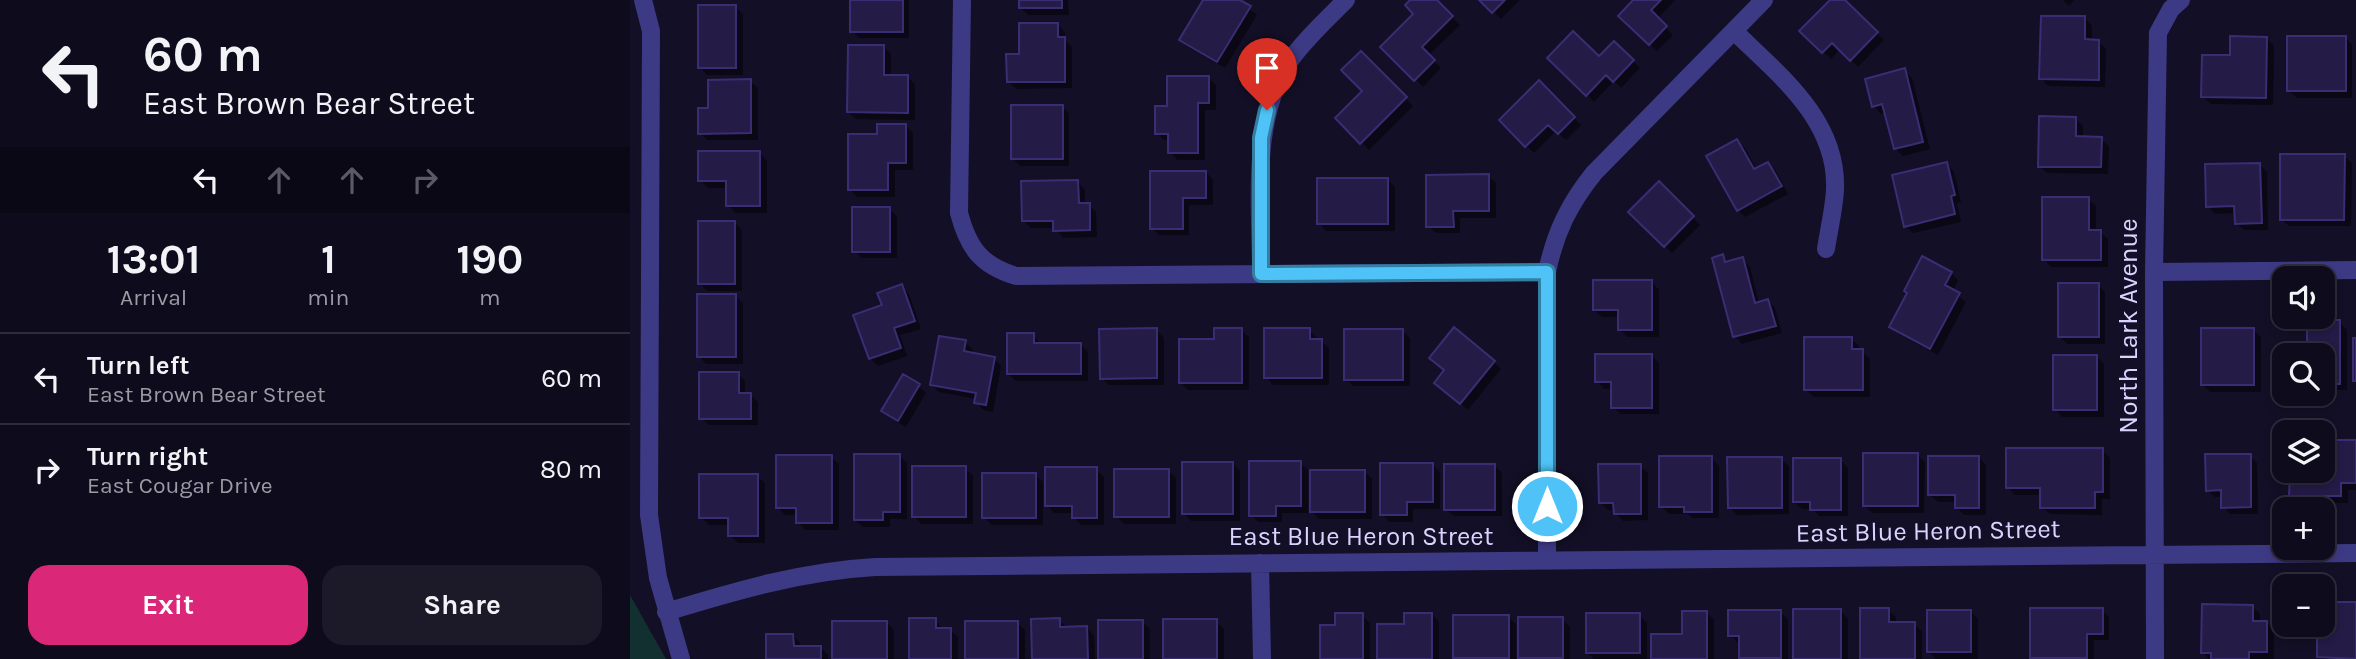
<!DOCTYPE html>
<meta charset="utf-8">
<style>
:root{--surface:#0e0b1c;--page:#1c1929;--text:#f1f3f6;--muted:#9b9ba3;--line:#2e2b3b;--accent:#db2777}
body{margin:0;font-family:Karla,sans-serif;background:var(--page);color:var(--text);height:100vh;display:flex;flex-direction:column;font-size:26px;white-space:nowrap}
*{box-sizing:border-box;margin:0}
p{font-size:23px;color:var(--muted)}
.icon{flex:none;width:38px;height:38px;fill:none;stroke:currentColor;stroke-width:2;stroke-linecap:round;stroke-linejoin:round}
.map{position:relative;flex:1;overflow:hidden}
.side{display:flex;flex-direction:column;background:var(--surface);width:630px}
.side>*{flex:none}
.top-card{background:#0e0b1c;color:var(--text);overflow:hidden}
.fabs{position:absolute;left:1642px;top:266px;display:grid;gap:14px}
.fabs a{display:grid;place-items:center;width:63px;height:63px;border-radius:14px;background:var(--surface);box-shadow:0 4px 10px #0003,0 0 0 2px var(--line);font-size:35px}
.pin{position:absolute;display:grid;place-items:center;width:60px;height:60px;color:#fff;margin:-72px -30px;border-radius:50% 50% 50% 0;rotate:-45deg;box-shadow:0 0 7px #0007}
.pin .icon{rotate:45deg}
.me{position:absolute;width:77px;margin:-38px;rotate:0deg;stroke-linejoin:round;filter:drop-shadow(0 0 5px #0008)}
.turn{display:flex;align-items:center;gap:24px;height:147px;padding:0 28px;font-size:32px}
.turn .icon{width:91px;height:91px;stroke-width:2.5}
.turn b{display:block;font-size:49px;line-height:60px}
.lanes{display:flex;align-items:center;height:66px;padding:0 28px;background:#0003;justify-content:center;gap:35px;direction:ltr}
.lanes .off{opacity:.35}
.eta{display:flex;justify-content:space-evenly;align-items:center;height:119px;text-align:center}
.eta b{font-size:42px;font-weight:700;line-height:49px}
.action{display:flex;gap:14px;margin-top:auto;padding:14px 28px}
.action a{flex:1;height:80px;border-radius:21px;background:var(--accent);color:#fff;font-size:28px;font-weight:700;line-height:80px;text-align:center}
.action a+a{background:var(--page);color:var(--text)}
ul{padding:0;list-style:none}
li{display:flex;align-items:center;gap:21px;height:91px;padding:0 28px;border-top:2px solid var(--line)}
li div{flex:1}
li b{display:block;font-size:26px}
li em{font-style:normal}
main{display:flex;flex:1;min-height:0}
.map>svg:first-child{display:block}
.green{fill:#12302f}
.shadow{fill:#0007}
.building{fill:#241b47;stroke:#3b2d73;stroke-width:2}
.lines{fill:none;stroke-linecap:round;stroke-linejoin:round}
.street{stroke:#3d3a85;stroke-width:18}
.route-casing{stroke:#337fa1;stroke-width:18}
.route{stroke:#4fc3f7;stroke-width:12}
.labels{text-anchor:middle;dominant-baseline:central;stroke-width:7;stroke-linejoin:round;paint-order:stroke}
.street-label{font-size:26px;fill:#d9d4ff;stroke:#130f26}
</style>
<main>
<section class="side">
<div class="top-card">
<div class="turn"><svg class="icon" aria-label="left" viewBox="0 0 24 24"><path d="M17 20v-9H6M10 6l-5 5 5 5"/></svg><div><b>60 m</b>East Brown Bear Street</div></div>
<div class="lanes"><svg class="icon" aria-label="left" viewBox="0 0 24 24"><path d="M17 20v-9H6M10 6l-5 5 5 5"/></svg><svg class="icon off" aria-label="ahead" viewBox="0 0 24 24"><path d="M12 20V5M6 11l6-6 6 6"/></svg><svg class="icon off" aria-label="ahead" viewBox="0 0 24 24"><path d="M12 20V5M6 11l6-6 6 6"/></svg><svg class="icon off" aria-label="right" viewBox="0 0 24 24"><path d="M7 20v-9h11M14 6l5 5-5 5"/></svg></div>
</div>
<div class="eta">
<div><b>13:01</b><p>Arrival</p></div>
<div><b>1</b><p>min</p></div>
<div><b>190</b><p>m</p></div>
</div>
<ul>
<li><svg class="icon" aria-label="left" viewBox="0 0 24 24"><path d="M17 20v-9H6M10 6l-5 5 5 5"/></svg><div><b>Turn left</b><p>East Brown Bear Street</p></div><em>60 m</em></li>
<li><svg class="icon" aria-label="right" viewBox="0 0 24 24"><path d="M7 20v-9h11M14 6l5 5-5 5"/></svg><div><b>Turn right</b><p>East Cougar Drive</p></div><em>80 m</em></li>
</ul>
<div class="action"><a>Exit</a><a>Share</a></div>
</section>
<div class="map">
<svg width="1726" height="659" viewBox="0 0 1726 659">
<rect width="100%" height="100%" fill="#130f26"/>
<path class="green" d="M0 595 36 659H0Z"/>
<path class="shadow" d="M222 0H279V38H229L222 31Z
M390 0H438L439 15H398L390 7Z
M575 0H607L627 15 595 68 559 47 552 39Z
M782 0H805L830 25 798 56 811 68 793 87 753 47 786 14Z
M852 0H890L871 19Z
M1005 0H1045L1027 19 1043 35 1027 51 991 16Z
M1202 0H1212L1254 40 1228 67 1210 49 1201 59 1172 31Z
M1433 0H1444L1439 6Z
M105 7 113 14V75H77L70 67Z
M1455 18 1462 26V41H1468L1476 49 1475 87 1418 86 1411 78Z
M428 25 435 32V40L442 47V88L386 89 378 81 391 56Z
M1715 37 1722 45V98H1667L1659 91Z
M1637 38 1644 46 1643 105 1581 104 1573 97 1602 57Z
M984 43 1010 68 991 88 984 81 964 102 919 58H969Z
M254 47 261 54V77H277L285 84V120L226 119 218 112Z
M731 53 783 106 739 150 707 118 735 91Z
M1274 70 1282 78 1300 149 1273 156 1265 148 1256 112 1251 114 1244 106Z
M579 78 586 85V110H575V160H547L540 152V140H534L527 133 539 108Z
M120 81 128 88V140H77L70 133 80 110Z
M909 83 951 125 936 140 926 131 904 153 871 120Z
M432 106 439 114V166H391L383 159Z
M1445 118 1453 126V138L1471 139 1479 146 1478 174 1417 173 1410 166Z
M276 126 283 133V170H265V197H227L220 190 249 135Z
M1107 141 1115 148 1127 170 1138 164 1146 171 1158 194 1115 217 1108 210Z
M130 153 137 161V213H105L98 205V188H78L70 180Z
M1714 156 1722 163 1721 226H1659L1651 219Z
M1317 164 1324 172 1331 202 1327 203 1331 222 1283 233 1275 226Z
M1630 165 1637 172 1638 230H1614L1606 223V213L1585 214 1578 206Z
M576 172 583 180V205H559V235H529L521 228Z
M858 176 866 183V218H830V233H806L798 226Z
M758 180 765 187V231H696L689 223Z
M448 182 455 190V205H459L466 212 467 237 433 238 425 228H401L394 221Z
M1029 184 1070 225 1042 253 1001 212Z
M1458 199 1466 206V232H1470L1478 239V267H1421L1414 259Z
M259 209 267 216V258H232L224 251Z
M105 223 112 230V291H77L70 283Z
M1093 256 1099 263 1112 259 1120 267 1129 303 1138 301 1145 308 1152 333 1112 344 1105 336Z
M1321 273 1328 280 1323 291 1336 302 1308 355 1269 334 1261 326Z
M1022 282 1029 290V337H997L990 330V317H972L964 310Z
M1468 285 1475 292V344H1437L1429 336Z
M271 286 279 294 291 329 270 335 277 356 248 366 240 358 254 306Z
M105 296 113 303V364H76L69 356Z
M1709 322 1717 330V390H1692V355H1654V387L1650 383V349H1679Z
M526 330 534 338V385H479L471 378Z
M611 330 619 337V390H558L550 382 585 341Z
M679 330 686 337V341H691L699 348V385H643L636 377Z
M1623 330 1631 337V392H1580L1572 384Z
M772 331 780 338V386H723L716 379Z
M403 335 411 345H451L458 352V381H386L378 374Z
M1221 339 1229 346V351H1232L1240 359V397H1184L1176 390Z
M335 342 343 350 342 354 364 358 371 366 363 412 353 410 346 402V399L309 392 302 385Z
M1022 356 1029 363V414H991L983 407V389H974L967 381Z
M1466 356 1474 364V417H1432L1425 409Z
M864 362 871 369 838 410 814 390 816 371Z
M108 374 115 381V395H120L128 402V425H79L71 418Z
M288 386 296 393 276 427 261 418 253 411Z
M1726 442V490H1718V503H1669L1661 495V471H1692L1698 458Z
M1472 450 1480 458V499H1472V515L1420 514 1412 507V495H1385L1378 487Z
M1287 455 1295 462 1294 513H1242L1234 505Z
M270 456 277 463V519H260V527H233L225 520Z
M1620 456 1627 463 1628 514H1600L1593 507V497H1585L1577 490Z
M201 457 209 464V530H175L168 522V515H155L148 507Z
M1349 457 1356 465V515H1334L1327 507V502H1308L1300 495Z
M1081 458 1089 466V518H1063L1058 514H1039L1031 506Z
M1151 459 1159 466V514L1107 515 1100 507Z
M1211 460 1218 468V516H1189L1182 509H1172L1164 502Z
M603 463 610 471V521H561L553 513Z
M670 463 678 470V513H652V522H628L621 515Z
M803 465 810 472V509H783V522H759L752 514Z
M865 466 872 473V516H824L816 509Z
M1010 466 1018 473V520L993 521 985 513V510H978L970 502Z
M335 468 343 476V524H291L284 516Z
M466 469 474 477V525H451L444 517V513H424L417 506Z
M539 471 546 478V524H494L486 516Z
M734 471 742 479V519H689L682 512Z
M405 474 413 482V525H362L354 517Z
M127 476 135 483V543H108L100 535V525H79L71 517Z
M1726 603V659H1691L1689 657V625Z
M1622 606 1630 614V623H1637L1644 630V659H1579L1573 653Z
M1258 610 1266 617V624H1284L1292 631V659H1232Z
M1472 610 1479 617V640H1464V659L1402 658Z
M1211 611 1218 619V659H1165Z
M1076 612 1084 620V659H1023L1054 636Z
M1150 612 1158 619V659H1112L1111 643H1108L1100 635Z
M1341 612 1348 619V659H1306L1299 652Z
M802 614 809 622V659H749L776 626Z
M732 615 740 623V659H692L707 627Z
M1009 615 1017 623V659H964L957 653Z
M878 617 886 624V659L825 658Z
M932 619 940 627V659H892L890 657Z
M305 620 313 630H320L328 637V659H281Z
M429 620 437 627 457 628 464 636 465 659H404Z
M586 621 594 629V659H535Z
M256 622 264 630V659H204Z
M513 622 520 629V659H469Z
M387 623 395 630V659H337Z
M163 635 170 643V648L190 647 198 655V659H138Z"/>
<path class="building" d="M220 0H273V32H220Z
M389 0H432V8H389Z
M573 0H610L621 6 587 62 549 40Z
M780 0H807L823 16 792 47 805 60 784 81 750 47 783 14 775 5Z
M849 0H875L862 13Z
M1003 0H1031L1021 10 1037 26 1019 45 988 16Z
M1200 0H1215L1248 32 1220 61 1202 43 1192 53 1169 31Z
M68 5H106V68H68Z
M1411 16H1455V39L1469 40V80L1409 79Z
M389 23H428V37H435V82H377L376 54H389Z
M943 31 969 56 984 41 1004 60 983 82 976 75 956 96 917 58Z
M1600 36 1637 37 1636 98 1571 97 1572 55H1600Z
M1657 36H1716V91H1657Z
M218 45H254V75H278V113L217 112Z
M731 51 777 97 730 144 705 118 732 91 711 70Z
M1275 68 1293 142 1264 149 1252 104 1242 107 1235 79Z
M537 76H579V103H568V153H538V134H525V106H537Z
M121 79V133L68 134V108H78V80Z
M909 80 945 117 928 134 918 125 895 147 869 120Z
M381 105H433V159H381Z
M1409 116 1446 117V136L1472 137 1471 167H1408Z
M247 124H276V163H258V190H218V134H247Z
M1107 139 1124 169 1138 162 1152 186 1107 211 1076 156Z
M68 151H130V206H96V181H68Z
M1650 154H1715L1714 220H1650Z
M1317 162 1325 195 1321 196 1325 214 1274 227 1262 175Z
M1630 163 1632 223 1605 224 1604 206 1576 207 1575 164Z
M520 171H576V198H553V229H520Z
M859 174V211H823L824 227H796V175Z
M687 178H758V224H687Z
M448 180 449 203H460V230L423 231V221H392L391 181Z
M1029 181 1064 216 1034 247 998 212Z
M1412 197H1459V230H1471V260H1412Z
M222 207H260V252H222Z
M68 221H105V284H68Z
M1093 254 1095 262 1113 257 1125 303 1138 299 1146 326 1103 337 1082 258Z
M1292 256 1322 272 1315 285 1330 293 1300 349 1259 327 1277 293 1274 291Z
M963 280H1022V330H988V310H963Z
M1428 283H1469V337H1428Z
M272 284 285 321 264 328 271 348 239 359 223 315 252 305 247 293Z
M67 294H106V357H67Z
M1677 320H1710V384H1692V355H1654V384H1648V348H1677Z
M824 327 865 361 830 404 804 383 814 370 799 358Z
M527 328V378L470 379 469 329Z
M584 328H612V383H549V339H584Z
M634 328H680V339H692V378H634Z
M1571 328H1624V385H1571Z
M714 329H773V380H714Z
M377 333H404V343H451V374H377Z
M309 336 336 340 334 351 365 357 356 405 344 403 346 393 300 385Z
M1174 337H1222V349H1233V390H1174Z
M1723 338H1726V381H1723Z
M965 354H1022V408H981V382H965Z
M1423 355H1467V410H1423Z
M69 372H109V393H121V419H69Z
M273 374 290 384 268 421 251 411Z
M1697 440H1726V483H1711V496H1659L1660 471H1692V456H1697Z
M1376 448H1473V492H1465V508H1410V488H1376Z
M1233 453H1288V506H1233Z
M224 454H270V512H253V520H224Z
M1575 454H1621V507L1591 508V490L1576 491Z
M146 455H202V523H166V508H146Z
M1029 456H1082V512H1054V507H1029Z
M1298 456H1349V508H1325V495H1298Z
M1097 457H1152V508H1098Z
M1163 458H1211V510H1180V502H1163Z
M619 461H671V506H646V516H619Z
M552 462H603V514H552Z
M750 463H803V502H777V515H750Z
M814 464H865V510H814Z
M968 464H1011V514H984L983 503H969Z
M282 466H336V517H282Z
M415 467H467V518H442V506H415Z
M484 469H539V517H484Z
M680 470H735V512H680Z
M352 473H406V518H352Z
M69 474H128V536H98V518H69Z
M1692 602H1726V659L1687 657V625H1692Z
M1572 604 1623 605V621H1637V652H1619V659H1581V653H1571Z
M1230 608H1259V622H1285V659H1230Z
M1400 608H1473V634H1457V658H1400Z
M1163 609H1211V659H1163Z
M1098 610H1151V658H1109V636H1098Z
M1297 610H1341V652H1297Z
M1052 611H1077V659H1021V634H1052Z
M705 613H733V659H690V625H705Z
M774 613H802V659H747V624H774Z
M956 613H1010V653H956Z
M823 615H879V658H823Z
M888 617H933V658H888Z
M279 618H306V628H321V659H279Z
M430 618V627L457 626 458 659H402L401 619Z
M533 619H587V659H533Z
M468 620H513V659H468Z
M202 621H257V659H202Z
M335 621H388V659H335Z
M136 634H163L164 646H191V659H136Z"/>
<g class="lines">
<path class="street" d="M13 0 21 31 19 515 28 578 51 659
M332 0 329 213C338 247 350 265 386 276L917 272
M1104 31C1149 75 1208 120 1205 190 1204 209 1199 229 1196 249
M1524 272 1726 270
M631 274C631 207 620 116 661 59 677 37 697 19 716 0
M917 561V272C925 233 939 204 964 173L1134 0
M630 563 632 659
M36 612C105 591 173 571 245 567L1726 553
M1525 659 1524 272 1528 33 1541 9 1551 0"/>
</g>
<g class="lines">
<g class="route-casing">
<path id="route" d="M637 110 631 138V274L917 272V506"/>
</g>
<use href="#route" class="route"/>
</g>
<g class="labels">
<g class="street-label">
<text transform="translate(1498 326) rotate(-90)">North Lark Avenue</text>
<text transform="translate(1298 531) rotate(-1)">East Blue Heron Street</text>
<text x="731" y="536">East Blue Heron Street</text>
</g>
</g>
</svg>
<div class="fabs">
<a><svg class="icon" aria-label="sound" viewBox="0 0 24 24"><path d="M4 9h4l5-4v14l-5-4H4zM17 9q2 3 0 6"/></svg></a>
<a><svg class="icon" aria-label="search" viewBox="0 0 24 24"><circle cx="10" cy="10" r="6"/><path d="M15 15l6 6"/></svg></a>
<a><svg class="icon" aria-label="layers" viewBox="0 0 24 24"><path d="M12 4l9 5-9 5-9-5zM3 14l9 5 9-5"/></svg></a>
<a>+</a>
<a>−</a>
</div>
<div class="pin" style="left:637px;top:110px;background:#d93025"><svg class="icon" aria-label="arrive" viewBox="0 0 24 24"><path d="M6 21V4h12l-3 4 3 4H6"/></svg></div>
<svg class="me" style="left:917px;top:506px" viewBox="-20 -20 40 40"><circle r="17" fill="#4fc3f7" stroke="#fff" stroke-width="3"/><path d="M0-11L8 9 0 5-8 9z" fill="#fff"/></svg>
</div>
</main>
